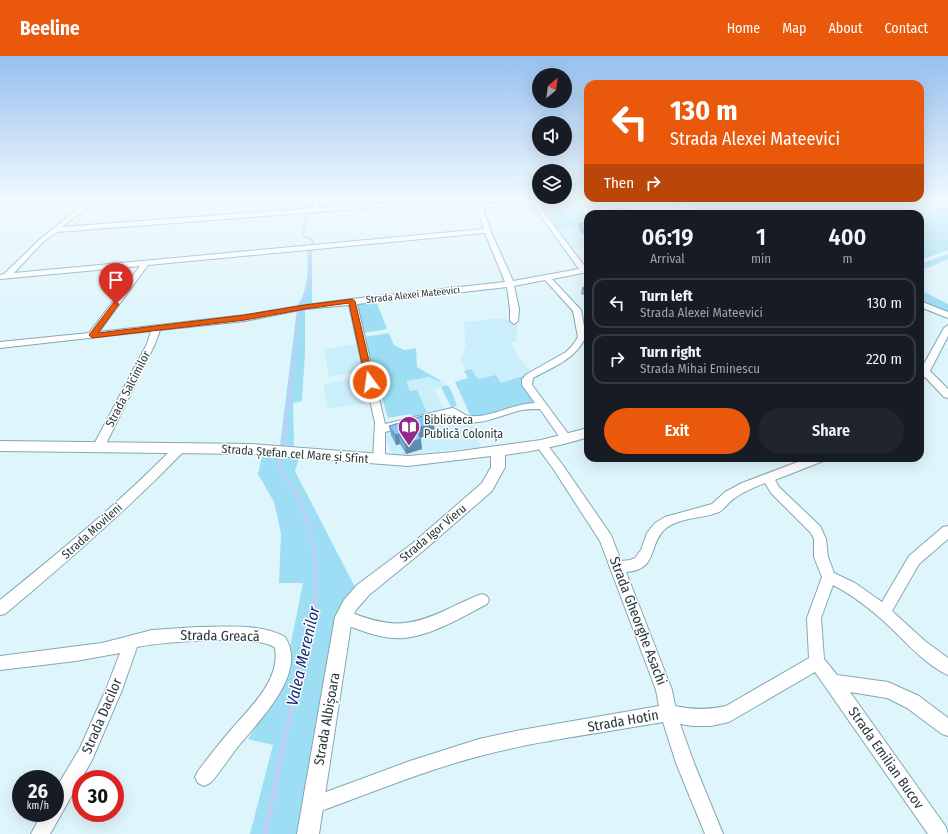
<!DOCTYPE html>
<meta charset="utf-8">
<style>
:root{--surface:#171b24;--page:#20242c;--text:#f1f3f6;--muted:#9ea1a6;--line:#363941;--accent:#ea580c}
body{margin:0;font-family:"Fira Sans Condensed",sans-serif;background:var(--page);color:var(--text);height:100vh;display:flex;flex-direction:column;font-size:15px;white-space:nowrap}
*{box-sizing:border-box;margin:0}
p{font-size:13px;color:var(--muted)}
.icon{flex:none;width:22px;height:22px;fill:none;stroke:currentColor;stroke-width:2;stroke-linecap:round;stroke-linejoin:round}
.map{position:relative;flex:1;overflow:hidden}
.side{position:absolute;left:584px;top:154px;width:340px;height:252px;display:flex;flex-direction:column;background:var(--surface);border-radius:12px;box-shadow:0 4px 16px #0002}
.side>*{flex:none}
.top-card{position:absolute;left:584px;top:24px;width:340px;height:122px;border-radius:12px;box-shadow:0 4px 16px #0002;background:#ea580c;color:#fff;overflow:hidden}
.needle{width:26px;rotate:29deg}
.tools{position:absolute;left:532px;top:12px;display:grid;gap:8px}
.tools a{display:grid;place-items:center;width:40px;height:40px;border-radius:50%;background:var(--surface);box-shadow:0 4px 16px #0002;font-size:20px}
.speed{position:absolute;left:12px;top:714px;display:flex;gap:8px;font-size:20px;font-weight:700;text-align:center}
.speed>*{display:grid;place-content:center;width:52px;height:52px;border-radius:50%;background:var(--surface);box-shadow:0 4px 16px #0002;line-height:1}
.speed small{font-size:10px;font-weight:400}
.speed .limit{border:6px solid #d22;background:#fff;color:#111}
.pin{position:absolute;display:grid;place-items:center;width:34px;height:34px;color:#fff;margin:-41px -17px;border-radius:50% 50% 50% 0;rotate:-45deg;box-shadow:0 0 4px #0007}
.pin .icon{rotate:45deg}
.me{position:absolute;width:44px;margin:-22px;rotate:346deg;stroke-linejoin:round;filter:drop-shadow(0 0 3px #0008)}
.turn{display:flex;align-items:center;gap:14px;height:84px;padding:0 20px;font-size:18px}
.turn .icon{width:52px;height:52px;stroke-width:2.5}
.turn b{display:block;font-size:28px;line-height:34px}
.then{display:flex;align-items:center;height:38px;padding:0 20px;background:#0003;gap:8px;font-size:15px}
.eta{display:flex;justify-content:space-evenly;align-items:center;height:68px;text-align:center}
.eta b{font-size:24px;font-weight:600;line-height:28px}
.action{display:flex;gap:8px;margin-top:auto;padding:8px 20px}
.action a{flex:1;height:46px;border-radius:24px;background:var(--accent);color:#fff;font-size:16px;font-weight:600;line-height:46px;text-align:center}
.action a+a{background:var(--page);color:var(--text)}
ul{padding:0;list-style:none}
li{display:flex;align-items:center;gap:12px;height:50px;margin:0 8px 6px;padding:0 12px;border:2px solid var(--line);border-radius:12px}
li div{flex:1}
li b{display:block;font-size:15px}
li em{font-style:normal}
header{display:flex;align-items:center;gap:24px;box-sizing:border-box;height:56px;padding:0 20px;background:var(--accent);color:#fff}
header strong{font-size:19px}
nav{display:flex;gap:22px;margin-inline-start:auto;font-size:14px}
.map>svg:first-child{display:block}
.built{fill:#cbeefb}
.green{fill:#9ddef5}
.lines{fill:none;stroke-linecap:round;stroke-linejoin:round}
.stream-far4{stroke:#becff6;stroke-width:2}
.stream-far3{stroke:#becff6;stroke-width:2.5}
.stream-far2{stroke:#becff6;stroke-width:3}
.stream-far1{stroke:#becff6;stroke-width:3.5}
.stream{stroke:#becff6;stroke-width:4.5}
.minor-casing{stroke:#85a7b3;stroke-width:2}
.tertiary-casing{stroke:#85a7b3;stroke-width:2}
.minor{fill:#fff;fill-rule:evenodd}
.tertiary{fill:#fff;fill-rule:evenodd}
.wall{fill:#75aad5}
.shaded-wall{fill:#5f8bae}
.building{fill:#88c6f8;stroke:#5f8bae}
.route{fill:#ea580c;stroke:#983908}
.labels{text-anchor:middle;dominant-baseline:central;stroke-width:3;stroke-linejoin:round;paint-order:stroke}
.far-street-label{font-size:10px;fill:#2a383d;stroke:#fefefe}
.street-label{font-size:12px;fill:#2a383d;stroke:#fefefe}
.poi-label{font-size:12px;fill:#2a383d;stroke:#fefefe;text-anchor:start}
.near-street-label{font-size:14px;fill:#2a383d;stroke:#fefefe}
.near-water-label{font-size:16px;font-style:italic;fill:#132a70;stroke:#fefefe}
</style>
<header>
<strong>Beeline</strong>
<nav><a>Home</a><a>Map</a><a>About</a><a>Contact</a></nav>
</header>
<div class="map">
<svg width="948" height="778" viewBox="0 0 948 778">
<rect width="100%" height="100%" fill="#dff5fc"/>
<path class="built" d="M571 143 576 145 583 153 544 156 537 146Z
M588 170V192L573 194 557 174Z
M504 262 517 269 516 286H511L518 300 532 317 501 327 496 319 478 323 471 313 466 315 460 303 466 291 464 266Z
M358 288 364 315 329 321 324 293Z
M360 321 367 347 328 353 323 328Z
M429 321 439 326 441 325 447 329 434 333 445 355 413 363 399 325Z
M448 360 453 368 474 367 480 391 393 400 383 376 429 363 433 364Z"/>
<path class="green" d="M579 143 593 156 626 151 636 158H592L594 157 590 156Z
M674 143H948V194L920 204V158H703Z
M577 153H583L588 159V170L557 174 544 156Z
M307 193H312V248L297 250C309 235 308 211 307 193Z
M948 198V203L920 215V208Z
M920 234 948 248V257L920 245Z
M376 245 387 273 364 277 355 249 358 247Z
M305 253V296L302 345 293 347 294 390 280 389 297 254Z
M389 277 394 289 404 294 416 292 417 311 441 325 439 326 429 321 406 325 410 335 417 334 428 359 413 363 411 358 388 362 364 281Z
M471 313 478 323 496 319 501 327 526 319 524 331 534 346 517 349 493 358 471 361 455 326 468 322 464 315Z
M447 329 450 332 457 349 455 351H451L441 331Z
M262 401 299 402 295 415 355 531C343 539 342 551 339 564L301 778H250L273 689 248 683 275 638 286 612 303 527H279L281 477 274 446 258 418Z"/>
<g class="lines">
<path class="stream-far4" d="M310 153 314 143
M307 156 303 179 304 181 311 183 313 186 311 189
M310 220 311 194"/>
<path class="stream-far3" d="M302 249 307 236 310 219
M292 316 299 254"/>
<path class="stream-far2" d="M283 389 292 315
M279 404 280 413 296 437"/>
<path class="stream-far1" d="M295 436 309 469 316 510V549L305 589"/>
<path class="stream" d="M265 778 305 588"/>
<g class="minor-casing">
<path id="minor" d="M4 143H11L0 150V145Z
M90 143H118L115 145 93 147 62 171 312 152 314 143H320L319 152 433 143H462L459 145 57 176 43 186 14 217 484 173 474 143H480L482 148 535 143H560L539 146 545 158 586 212H588V216L552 223 581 254 586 281C574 304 555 310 533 322L532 329 572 383 571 386H563L540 353C532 353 525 353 518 355 495 361 473 375 450 359L385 376V403L383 406H375L373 403 375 367 349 249 305 253 245 265 160 274 155 288 104 392 102 395H94L92 392 147 288 151 275 0 292V286L89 277 140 210 0 223V219L4 218 39 184ZM533 147 540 159 579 213 513 225 491 176 483 152ZM485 177 505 226 352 243 305 249 245 259 99 276 148 209ZM545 224 573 255 578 281 572 290 566 296 527 318 522 323V329L535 347C513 347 489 363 469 360 463 359 458 353 452 352L385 368 357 248 507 231 510 253V265L514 268 518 265 519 253 514 230Z
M573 143H579L592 158 587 159Z
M948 269V280L930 315 948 333V342L944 341 925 321 920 323V315L944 272Z
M541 385 545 386 562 408 611 479 621 505 630 504 635 502 641 494 647 477 655 467 665 461 712 448 725 436 742 427 808 402H825L823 405 775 424 779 431 820 470 826 483 828 501 834 517 855 527 882 546 909 500 943 471 948 470V483L919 508 892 555 925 585 948 602V619C923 608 900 579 879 561 865 549 849 537 833 529L821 562 824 603 837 619 888 626 919 640 948 662V680L942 678 907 652 887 642 850 636 946 771 948 778H928L815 616 729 666 711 670H693L680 668 694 707 723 778H705L676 707 663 666C602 677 540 684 480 700 423 715 368 738 313 758L307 755 304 749 307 743 410 705 479 683 521 674 659 650 656 634 600 485 554 414 536 389 537 386ZM765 427 771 437 811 477 814 483V501L822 521 807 562 809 602 726 650C708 654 693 654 675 650L672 634 626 516C658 514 648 490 664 474 678 461 702 463 719 456 725 453 729 445 735 442 744 435 755 431 765 427Z
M179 389 183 390 185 393 183 396C127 454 67 506 5 558L0 559V544C61 495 120 446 175 390Z
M482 538 487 540 489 544 487 548C462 561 433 579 404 582 382 584 359 574 339 566L337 561 339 556 344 554C387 571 406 573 448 553 459 548 470 542 482 538Z
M197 571C222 571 263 567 285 581 308 616 261 663 240 688 231 700 223 711 214 723L210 727 204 730 198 727 195 721 198 715C208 702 218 689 229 676 248 653 281 625 275 592 261 578 158 586 137 591L122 634 92 704 50 778H31L42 757H55V734L80 692 107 631 120 597 76 605 0 614V600L102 587 152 574Z"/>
</g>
<g class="tertiary-casing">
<path id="tertiary" d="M667 143H676L703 158H693Z
M920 245 948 256V262L920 251Z
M588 372V381C561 390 533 395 505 399V411L492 435 423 495 369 539 356 554 352 562 319 778H297L335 561 344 544 357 529 413 487 482 427 491 411V400L408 410 252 398 0 395V385L252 388 408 400 453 396 541 384Z"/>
</g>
<use href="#minor" class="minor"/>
<use href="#tertiary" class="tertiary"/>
</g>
<path class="wall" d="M588 167V183L579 174V168Z
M588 229V241L581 238 582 232Z
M389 370 435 377 420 382 422 393 406 398 400 388 396 389 391 379Z"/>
<path class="shaded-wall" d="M434 367 435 377 416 383 415 373Z
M399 378 400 388 396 389 395 379Z
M421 383 422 393 406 398 405 388Z"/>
<path class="building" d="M588 167V176L579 168Z
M588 229V235L582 232Z
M429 358 434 367 415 373 421 383 405 388 399 378 395 379 389 370Z"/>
<linearGradient id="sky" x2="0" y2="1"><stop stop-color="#97bfee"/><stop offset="0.57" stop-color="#f1fafe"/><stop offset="1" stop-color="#f1fafe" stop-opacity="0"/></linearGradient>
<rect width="948" height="252" fill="url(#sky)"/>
<path class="route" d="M352 243 355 245 374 326 370 328 366 326 349 247 305 253 245 264 92 282 89 279 114 246H116L119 248 98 277 245 259 305 249Z"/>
<defs>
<g id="library-pin" transform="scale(1.15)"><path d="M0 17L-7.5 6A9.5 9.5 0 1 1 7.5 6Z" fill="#94288b" stroke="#fefefe"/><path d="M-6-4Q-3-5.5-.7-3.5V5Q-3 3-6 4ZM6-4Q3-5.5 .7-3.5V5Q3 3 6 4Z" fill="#fff"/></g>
</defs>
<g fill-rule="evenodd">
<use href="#library-pin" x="409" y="371"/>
</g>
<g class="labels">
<g class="far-street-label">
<text transform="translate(413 239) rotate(-6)">Strada Alexei Mateevici</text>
</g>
<g class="street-label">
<text transform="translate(128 333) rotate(-63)">Strada Salcîmilor</text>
<text transform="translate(295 398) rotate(4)">Strada Ștefan cel Mare și Sfînt</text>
<text transform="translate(92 475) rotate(-42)">Strada Movileni</text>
<text transform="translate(433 477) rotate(-40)">Strada Igor Vieru</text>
</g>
<g class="poi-label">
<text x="424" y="364">Biblioteca<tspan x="424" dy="14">Publică Colonița</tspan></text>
</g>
<g class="near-street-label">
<text transform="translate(638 565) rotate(69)">Strada Gheorghe Asachi</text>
<text transform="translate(220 580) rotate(1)">Strada Greacă</text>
<text transform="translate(102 660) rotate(-67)">Strada Dacilor</text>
<text transform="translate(327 663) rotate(-80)">Strada Albișoara</text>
<text transform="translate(623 665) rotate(-10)">Strada Hotin</text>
<text transform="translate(886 702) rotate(55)">Strada Emilian Bucov</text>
</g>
<g class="near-water-label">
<text transform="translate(303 600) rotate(-77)">Valea Merenilor</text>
</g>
</g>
</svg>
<div class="tools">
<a><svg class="needle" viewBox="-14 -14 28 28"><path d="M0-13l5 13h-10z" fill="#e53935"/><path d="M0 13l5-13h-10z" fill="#9ea1a6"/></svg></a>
<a><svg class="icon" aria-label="sound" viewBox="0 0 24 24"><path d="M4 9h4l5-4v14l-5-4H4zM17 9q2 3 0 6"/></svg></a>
<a><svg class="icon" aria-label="layers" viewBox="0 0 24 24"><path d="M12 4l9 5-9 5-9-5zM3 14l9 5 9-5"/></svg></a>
</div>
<div class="speed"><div>26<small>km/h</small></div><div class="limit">30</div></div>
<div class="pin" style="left:116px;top:248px;background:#d93025"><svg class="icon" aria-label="arrive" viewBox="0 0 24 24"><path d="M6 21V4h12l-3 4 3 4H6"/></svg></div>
<svg class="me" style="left:370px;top:326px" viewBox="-20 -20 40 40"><circle r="17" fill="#ea580c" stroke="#fff" stroke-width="3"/><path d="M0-11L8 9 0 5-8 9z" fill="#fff"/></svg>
<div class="top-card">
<div class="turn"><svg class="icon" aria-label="left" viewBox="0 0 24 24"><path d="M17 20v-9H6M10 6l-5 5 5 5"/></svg><div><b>130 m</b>Strada Alexei Mateevici</div></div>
<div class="then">Then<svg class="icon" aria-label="right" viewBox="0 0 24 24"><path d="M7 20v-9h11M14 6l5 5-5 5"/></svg></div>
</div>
<section class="side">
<div class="eta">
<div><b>06:19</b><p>Arrival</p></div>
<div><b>1</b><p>min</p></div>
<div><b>400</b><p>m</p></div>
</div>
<ul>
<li><svg class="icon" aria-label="left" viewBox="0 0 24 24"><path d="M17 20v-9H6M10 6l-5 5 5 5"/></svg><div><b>Turn left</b><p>Strada Alexei Mateevici</p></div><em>130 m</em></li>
<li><svg class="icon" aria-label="right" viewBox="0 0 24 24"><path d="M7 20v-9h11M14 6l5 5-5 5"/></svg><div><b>Turn right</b><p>Strada Mihai Eminescu</p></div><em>220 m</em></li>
</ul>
<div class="action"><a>Exit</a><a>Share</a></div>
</section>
</div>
